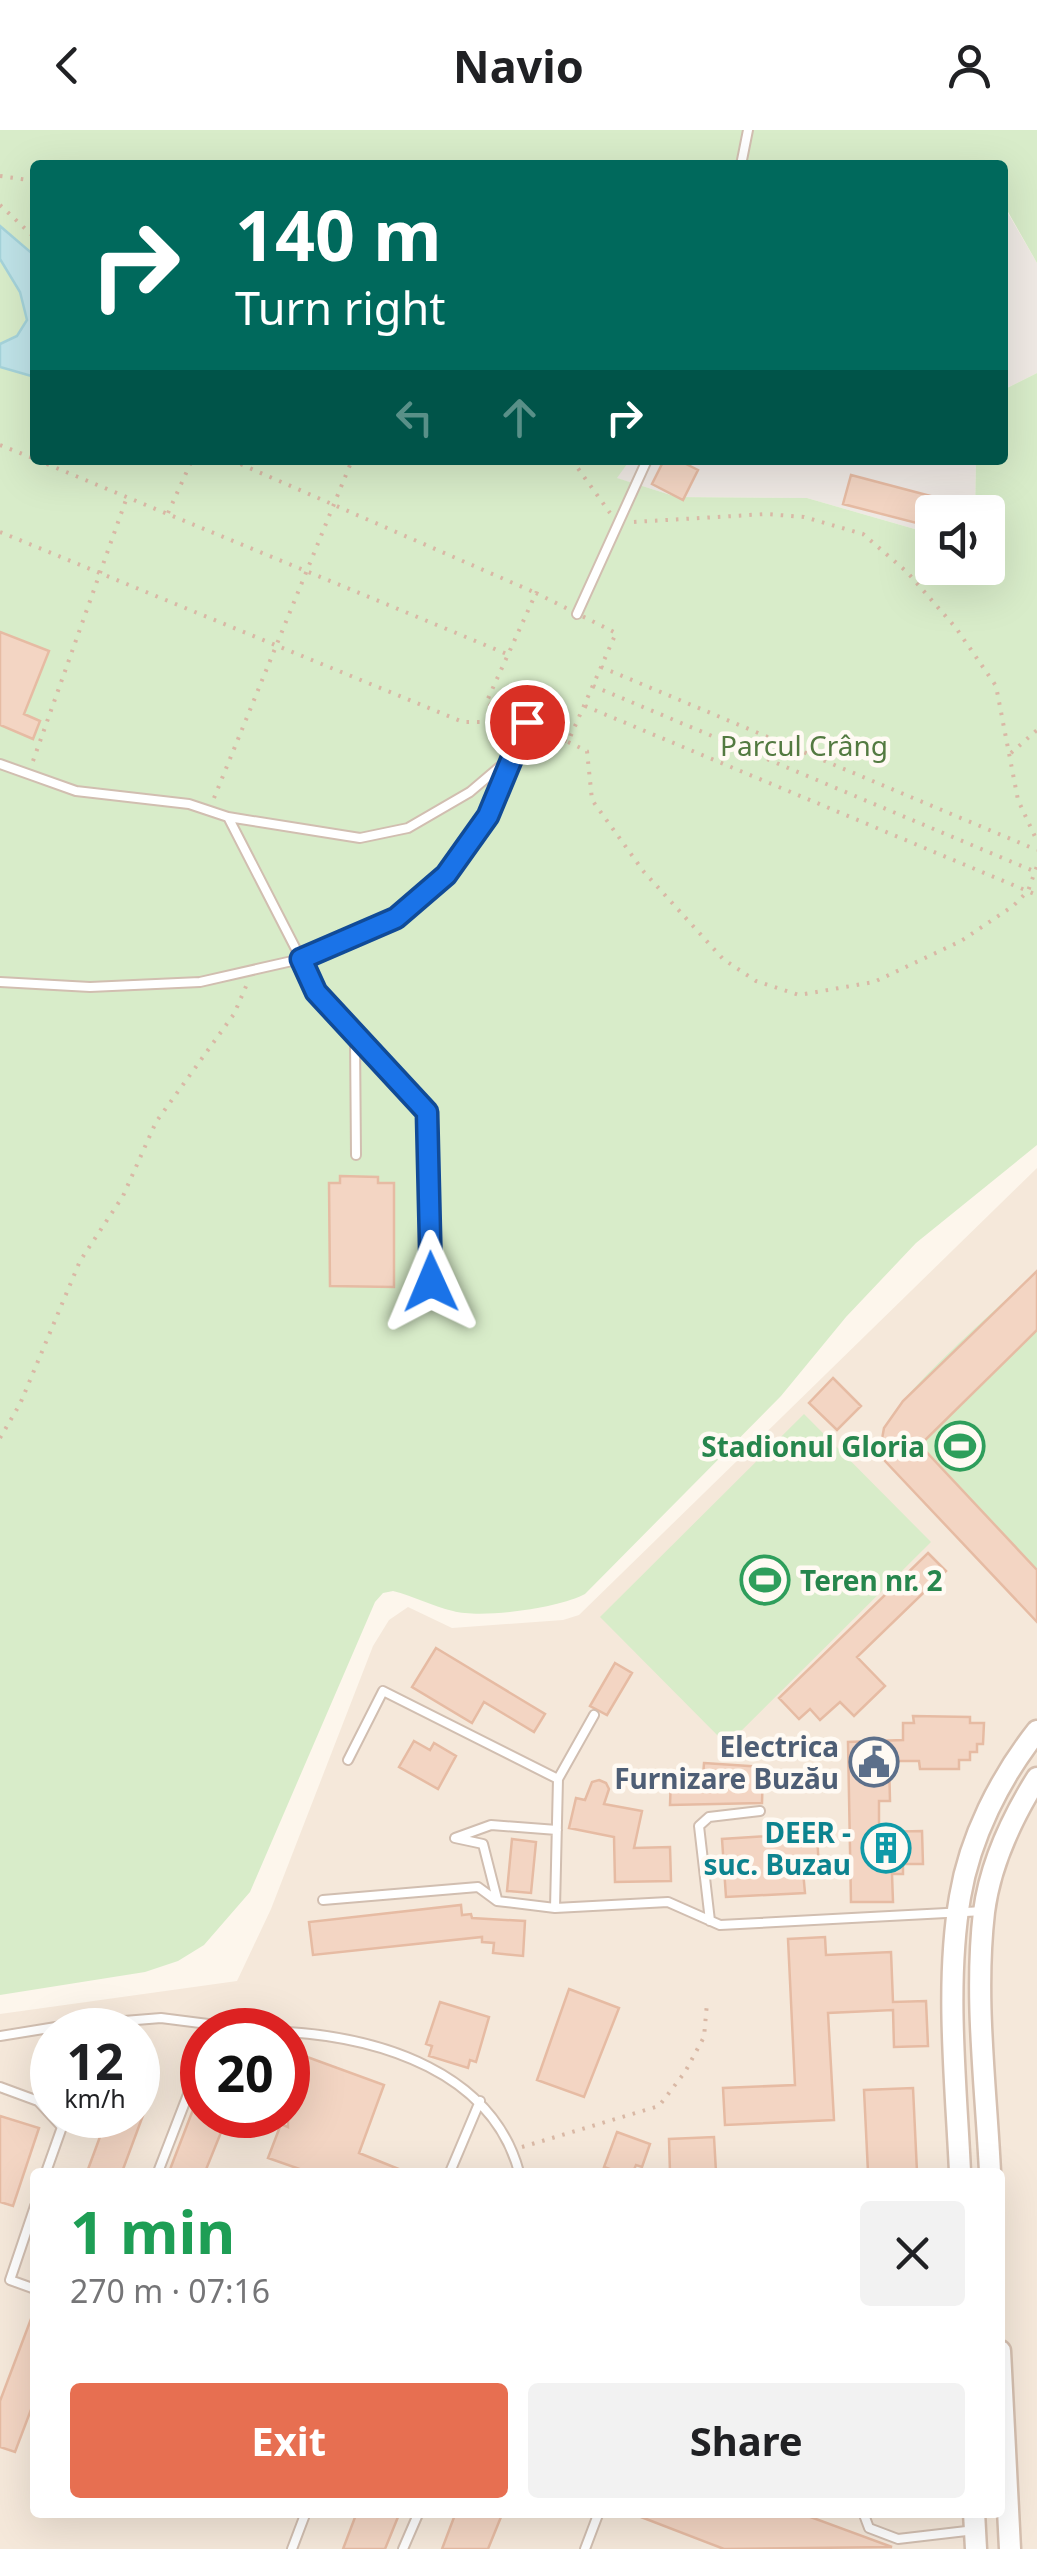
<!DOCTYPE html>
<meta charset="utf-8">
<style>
:root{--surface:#fff;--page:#f2f2f2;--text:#202124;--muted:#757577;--accent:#e76f51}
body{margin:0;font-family:"Noto Sans",sans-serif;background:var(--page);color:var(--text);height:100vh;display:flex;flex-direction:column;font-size:38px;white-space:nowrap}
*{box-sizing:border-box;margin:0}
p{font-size:32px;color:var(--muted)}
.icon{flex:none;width:55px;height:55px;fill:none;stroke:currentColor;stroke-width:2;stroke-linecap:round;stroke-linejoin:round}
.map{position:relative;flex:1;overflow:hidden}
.panel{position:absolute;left:30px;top:2038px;width:975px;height:350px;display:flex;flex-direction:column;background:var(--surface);border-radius:10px;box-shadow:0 10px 40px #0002}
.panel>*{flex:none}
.top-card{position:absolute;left:30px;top:30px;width:978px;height:305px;border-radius:10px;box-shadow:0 10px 40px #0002;background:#00695c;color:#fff;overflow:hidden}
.controls{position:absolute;left:915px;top:365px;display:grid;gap:20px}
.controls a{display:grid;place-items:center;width:90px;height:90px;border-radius:10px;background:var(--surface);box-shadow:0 10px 40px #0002;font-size:50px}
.speed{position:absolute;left:30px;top:1878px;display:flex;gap:20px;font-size:50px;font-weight:700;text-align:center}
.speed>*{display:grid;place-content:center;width:130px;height:130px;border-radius:50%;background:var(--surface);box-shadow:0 10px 40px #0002;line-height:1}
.speed small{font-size:25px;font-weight:400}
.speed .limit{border:15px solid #d22;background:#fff;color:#111}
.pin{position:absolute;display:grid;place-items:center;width:85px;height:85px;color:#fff;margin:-42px;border:5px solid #fff;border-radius:50%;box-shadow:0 2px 10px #0007}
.me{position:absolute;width:110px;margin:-55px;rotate:359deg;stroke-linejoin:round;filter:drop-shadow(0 0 8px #0008)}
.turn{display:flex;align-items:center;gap:35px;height:210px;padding:0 40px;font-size:45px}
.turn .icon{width:130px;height:130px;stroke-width:2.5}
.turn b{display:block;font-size:70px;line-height:85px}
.lanes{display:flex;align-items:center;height:95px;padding:0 40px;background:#0003;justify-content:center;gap:50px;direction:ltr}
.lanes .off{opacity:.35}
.round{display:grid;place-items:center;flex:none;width:105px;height:105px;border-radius:10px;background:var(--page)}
.head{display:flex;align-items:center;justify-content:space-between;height:170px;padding:0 40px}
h1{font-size:60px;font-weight:700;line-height:75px;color:#1e9e55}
.cta{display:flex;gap:20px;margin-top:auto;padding:20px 40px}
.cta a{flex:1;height:115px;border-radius:10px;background:var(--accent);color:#fff;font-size:40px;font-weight:700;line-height:115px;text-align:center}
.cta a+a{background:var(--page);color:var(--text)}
header{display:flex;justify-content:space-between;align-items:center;height:130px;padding:0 40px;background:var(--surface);font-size:45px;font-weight:700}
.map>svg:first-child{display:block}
.residential{fill:#f5e8da;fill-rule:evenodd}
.industrial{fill:#efe9e4}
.green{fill:#d8ecc9}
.water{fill:#bfe3e8;stroke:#a5d3da;stroke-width:2.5}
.building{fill:#f3d5c3;stroke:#e6bba3;stroke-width:2.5}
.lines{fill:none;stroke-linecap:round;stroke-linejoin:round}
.lane-casing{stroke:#d1beb0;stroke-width:12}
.secondary-casing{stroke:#d6c0b0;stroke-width:25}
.path{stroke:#d9b8a5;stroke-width:4;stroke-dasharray:2.5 8;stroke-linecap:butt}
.lane{stroke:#fff;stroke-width:8}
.secondary{stroke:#fff;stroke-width:20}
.route-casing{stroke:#114b97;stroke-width:25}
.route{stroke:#1a73e8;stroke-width:18}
.labels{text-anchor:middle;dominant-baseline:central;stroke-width:9;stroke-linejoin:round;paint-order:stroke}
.park-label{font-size:28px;fill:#537a41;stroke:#fffaf3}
.leisure-label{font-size:28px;font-weight:bold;fill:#27864d;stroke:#fffaf3;text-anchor:end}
.service-label{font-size:28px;font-weight:bold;fill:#4e5e75;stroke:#fffaf3;text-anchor:end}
.culture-label{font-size:28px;font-weight:bold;fill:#0d838f;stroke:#fffaf3;text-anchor:end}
</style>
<header><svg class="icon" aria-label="back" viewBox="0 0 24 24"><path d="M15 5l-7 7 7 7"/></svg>Navio<svg class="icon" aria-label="person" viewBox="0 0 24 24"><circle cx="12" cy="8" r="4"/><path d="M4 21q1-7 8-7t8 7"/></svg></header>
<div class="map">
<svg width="1037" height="2419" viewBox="0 0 1037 2419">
<rect width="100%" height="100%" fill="#fdf6ec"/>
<path class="residential" d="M1037 1038V2419H0V1884L237 1851 271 1779 373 1516 389 1490 408 1477 452 1498 563 1490 579 1485ZM52 1900H138V1985H52ZM202 1900H288V1985H202ZM35 2042H1000V2382H35Z"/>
<path class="industrial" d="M1002 73 1037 133V243L1003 260Z
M630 330H976L975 382H932V404L807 368 677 367 616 348Z"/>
<path class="green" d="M0 0H1037V133L1003 73 1002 35H35V330H630L617 348 677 367 807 368 932 404V438H988V382H975L976 330H1002L1003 260 1037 243V1015L916 1113 846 1187 781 1266 585 1464C559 1478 482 1489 453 1481 432 1476 413 1466 393 1461L383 1463 375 1472 250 1762 204 1815 178 1831 145 1842 0 1865Z
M1037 1141V1492L885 1331C883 1321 880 1311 884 1300 896 1265 1005 1172 1037 1141Z
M804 1284 931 1412 727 1615 600 1487Z"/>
<path class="water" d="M0 96 35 126V247L0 237V214L17 206 27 190 20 162 0 129Z"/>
<path class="building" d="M664 330H678L698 340 683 370 652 354Z
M851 345 976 378V382H932V397L843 374Z
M0 502 49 521 24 584 40 591 33 609 0 595Z
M340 1046 378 1047V1053H394V1157L330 1156 329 1053H340Z
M1037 1141V1200L920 1315 1037 1440V1492L885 1331 882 1309 884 1298 903 1271Z
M833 1248 861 1276 837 1300 809 1273Z
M928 1423 946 1441 857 1527 885 1556 854 1586 840 1572 820 1590 810 1579 799 1589 779 1568Z
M436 1518 545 1584 534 1602 484 1572 472 1593 412 1557Z
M615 1533 632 1543 607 1585 590 1576Z
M913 1586 970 1587V1593H984L983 1614H977V1622H970V1630H959V1639H920L919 1631H889L890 1671H879V1702L922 1701 923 1734H903V1744H892L893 1772H851L848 1612 903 1610V1593H914Z
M414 1611 430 1620 434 1613 456 1626 438 1659 399 1637Z
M704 1633 763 1637 762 1673 670 1675 671 1646 703 1647Z
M599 1650 606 1653 609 1659 604 1674 642 1681 634 1718 670 1717 671 1751 615 1752 614 1707 569 1698 576 1668 585 1670 592 1652Z
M817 1703 819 1740 803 1741 805 1763 726 1767 722 1709Z
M512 1709 536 1712 531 1763 507 1761Z
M461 1775 462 1785 471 1784 472 1788 525 1791 523 1826 493 1823 494 1813 482 1812V1807L313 1825 309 1792Z
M825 1807 826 1825 891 1822 893 1872 926 1871 928 1916 894 1917 893 1880 828 1883 834 1990 725 1995 723 1958 795 1955 788 1809Z
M569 1859 619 1878 584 1967 537 1950Z
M440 1872 489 1887 476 1932 470 1930 468 1938 429 1926 432 1916 426 1914Z
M288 1920 384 1955 359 2023 406 2042H308L268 2028 281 1994 288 1997Z
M138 1937 158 1945 122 2042H87L108 1985H138Z
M913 1958 917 2042H868L864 1960Z
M201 1959 202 1985H228L205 2042H169Z
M0 1986 39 1998 13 2076 0 2072Z
M617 2002 650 2014 642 2037 636 2035 633 2042H618L604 2037Z
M714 2007 716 2042H670L669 2009Z
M34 2181 35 2269 15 2322 0 2317V2271Z
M357 2382H400L385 2419H343Z
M456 2382H503L488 2419H442Z
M628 2382H797L892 2417 724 2419Z"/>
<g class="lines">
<g class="lane-casing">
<path id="lane" d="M741 35 748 0
M577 484 647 330
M0 634 76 661 189 674 228 687 301 829 200 852 90 857 0 852
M228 687 360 708 408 698 470 662 510 628
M355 908 427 982 431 1152
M356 1025 355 908 316 863 301 829 396 788 446 745 488 686 527 592
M348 1630 383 1561 558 1649
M497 1769 483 1714 455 1708 491 1695 557 1700
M323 1770 478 1757 497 1771 555 1778 668 1772 720 1795 984 1781
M555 1778 558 1649 594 1585
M710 1791 699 1696 709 1687 760 1681
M288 1902C381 1908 492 1942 519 2042
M0 1906 62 1896 161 1888 255 1900
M0 1957 38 1971 62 1997 46 2042
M158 2042 202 1928
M450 2042 480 1971
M35 2076 10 2150 35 2159
M863 2382 869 2398 898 2409 975 2400
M292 2419 306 2382
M403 2419 419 2382
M585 2419 599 2382"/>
</g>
<g class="secondary-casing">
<path id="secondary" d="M960 2042C956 1954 945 1854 960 1767 970 1707 1000 1648 1037 1601
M990 2042C986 1957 974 1868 984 1782 990 1735 1012 1688 1037 1648
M1000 2221 1010 2419
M974 2382 976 2419"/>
</g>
<path class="path" d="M0 46 35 51
M0 75 35 108
M0 315 35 329
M37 330 507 524
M231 330 536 463
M572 330 610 383
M168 383 192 330
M634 392 766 384 804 387 863 404 907 442 956 498 996 556 1018 670 1037 711
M0 402 463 592H513
M536 463 616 503 568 612 486 573Z
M601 537 1037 720
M593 556 1036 742
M585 576 1037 765
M568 612 587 621 592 670 644 742 723 829 756 851 799 865 874 852 961 811 1013 776 1028 761 1037 736
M1011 623 1037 600
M33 631 127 367
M214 668 352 330
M0 1308 20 1274 80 1131 123 1066 156 992 234 884 247 854
M522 2017 659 1976 685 1942 704 1907 707 1873"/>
<use href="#lane" class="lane"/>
<use href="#secondary" class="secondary"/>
</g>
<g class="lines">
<g class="route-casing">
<path id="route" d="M431 1152 427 982 316 862 301 829 396 788 446 745 488 686 527 592"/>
</g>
<use href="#route" class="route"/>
</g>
<defs>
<g id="stadium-ring" transform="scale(2.5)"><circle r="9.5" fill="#fffaf3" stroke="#2e9e5b" stroke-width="1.5"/><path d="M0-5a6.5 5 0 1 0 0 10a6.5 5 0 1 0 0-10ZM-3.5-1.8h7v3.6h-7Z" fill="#2e9e5b"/></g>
<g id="civic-ring" transform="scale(2.5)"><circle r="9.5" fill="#fffaf3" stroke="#5c6f8a" stroke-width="1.5"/><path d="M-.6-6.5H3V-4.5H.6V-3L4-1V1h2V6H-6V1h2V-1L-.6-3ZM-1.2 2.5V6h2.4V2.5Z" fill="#5c6f8a"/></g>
<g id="building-ring" transform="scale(2.5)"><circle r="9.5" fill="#fffaf3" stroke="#0f9aa8" stroke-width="1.5"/><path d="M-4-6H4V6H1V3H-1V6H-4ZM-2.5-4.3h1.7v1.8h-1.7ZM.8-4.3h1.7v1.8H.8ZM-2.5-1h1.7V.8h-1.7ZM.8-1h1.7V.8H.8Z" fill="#0f9aa8"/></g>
</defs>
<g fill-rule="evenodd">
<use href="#stadium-ring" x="960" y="1316"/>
<use href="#stadium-ring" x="765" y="1450"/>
<use href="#civic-ring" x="874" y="1632"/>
<use href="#building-ring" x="886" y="1718"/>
</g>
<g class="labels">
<g class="park-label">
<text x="804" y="615">Parcul Crâng</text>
</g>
<g class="leisure-label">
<text x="925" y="1316">Stadionul Gloria</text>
<text x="800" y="1450" text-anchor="start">Teren nr. 2</text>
</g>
<g class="service-label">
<text x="839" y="1616">Electrica<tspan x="839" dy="32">Furnizare Buzău</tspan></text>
</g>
<g class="culture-label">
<text x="851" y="1702">DEER -<tspan x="851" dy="32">suc. Buzau</tspan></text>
</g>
</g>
</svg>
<div class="controls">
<a><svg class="icon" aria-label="sound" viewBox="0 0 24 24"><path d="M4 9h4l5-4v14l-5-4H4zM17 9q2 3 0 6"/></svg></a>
</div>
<div class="speed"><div>12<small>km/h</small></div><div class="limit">20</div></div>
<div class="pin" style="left:527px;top:592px;background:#d93025"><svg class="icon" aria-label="arrive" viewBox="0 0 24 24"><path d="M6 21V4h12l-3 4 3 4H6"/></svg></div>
<svg class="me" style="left:431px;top:1152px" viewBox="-20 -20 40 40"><path d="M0-17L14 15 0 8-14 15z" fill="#1a73e8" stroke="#fff" stroke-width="4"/></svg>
<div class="top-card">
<div class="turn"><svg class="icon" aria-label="right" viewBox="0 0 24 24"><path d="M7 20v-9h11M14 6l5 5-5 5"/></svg><div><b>140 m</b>Turn right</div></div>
<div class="lanes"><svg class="icon off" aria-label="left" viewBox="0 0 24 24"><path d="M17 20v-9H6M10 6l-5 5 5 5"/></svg><svg class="icon off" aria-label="ahead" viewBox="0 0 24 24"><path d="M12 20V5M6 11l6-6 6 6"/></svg><svg class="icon" aria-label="right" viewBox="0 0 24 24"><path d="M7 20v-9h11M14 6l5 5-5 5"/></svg></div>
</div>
<section class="panel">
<div class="head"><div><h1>1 min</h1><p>270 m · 07:16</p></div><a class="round"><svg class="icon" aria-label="close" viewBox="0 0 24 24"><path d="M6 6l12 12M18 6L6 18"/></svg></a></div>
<div class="cta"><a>Exit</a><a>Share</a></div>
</section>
</div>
